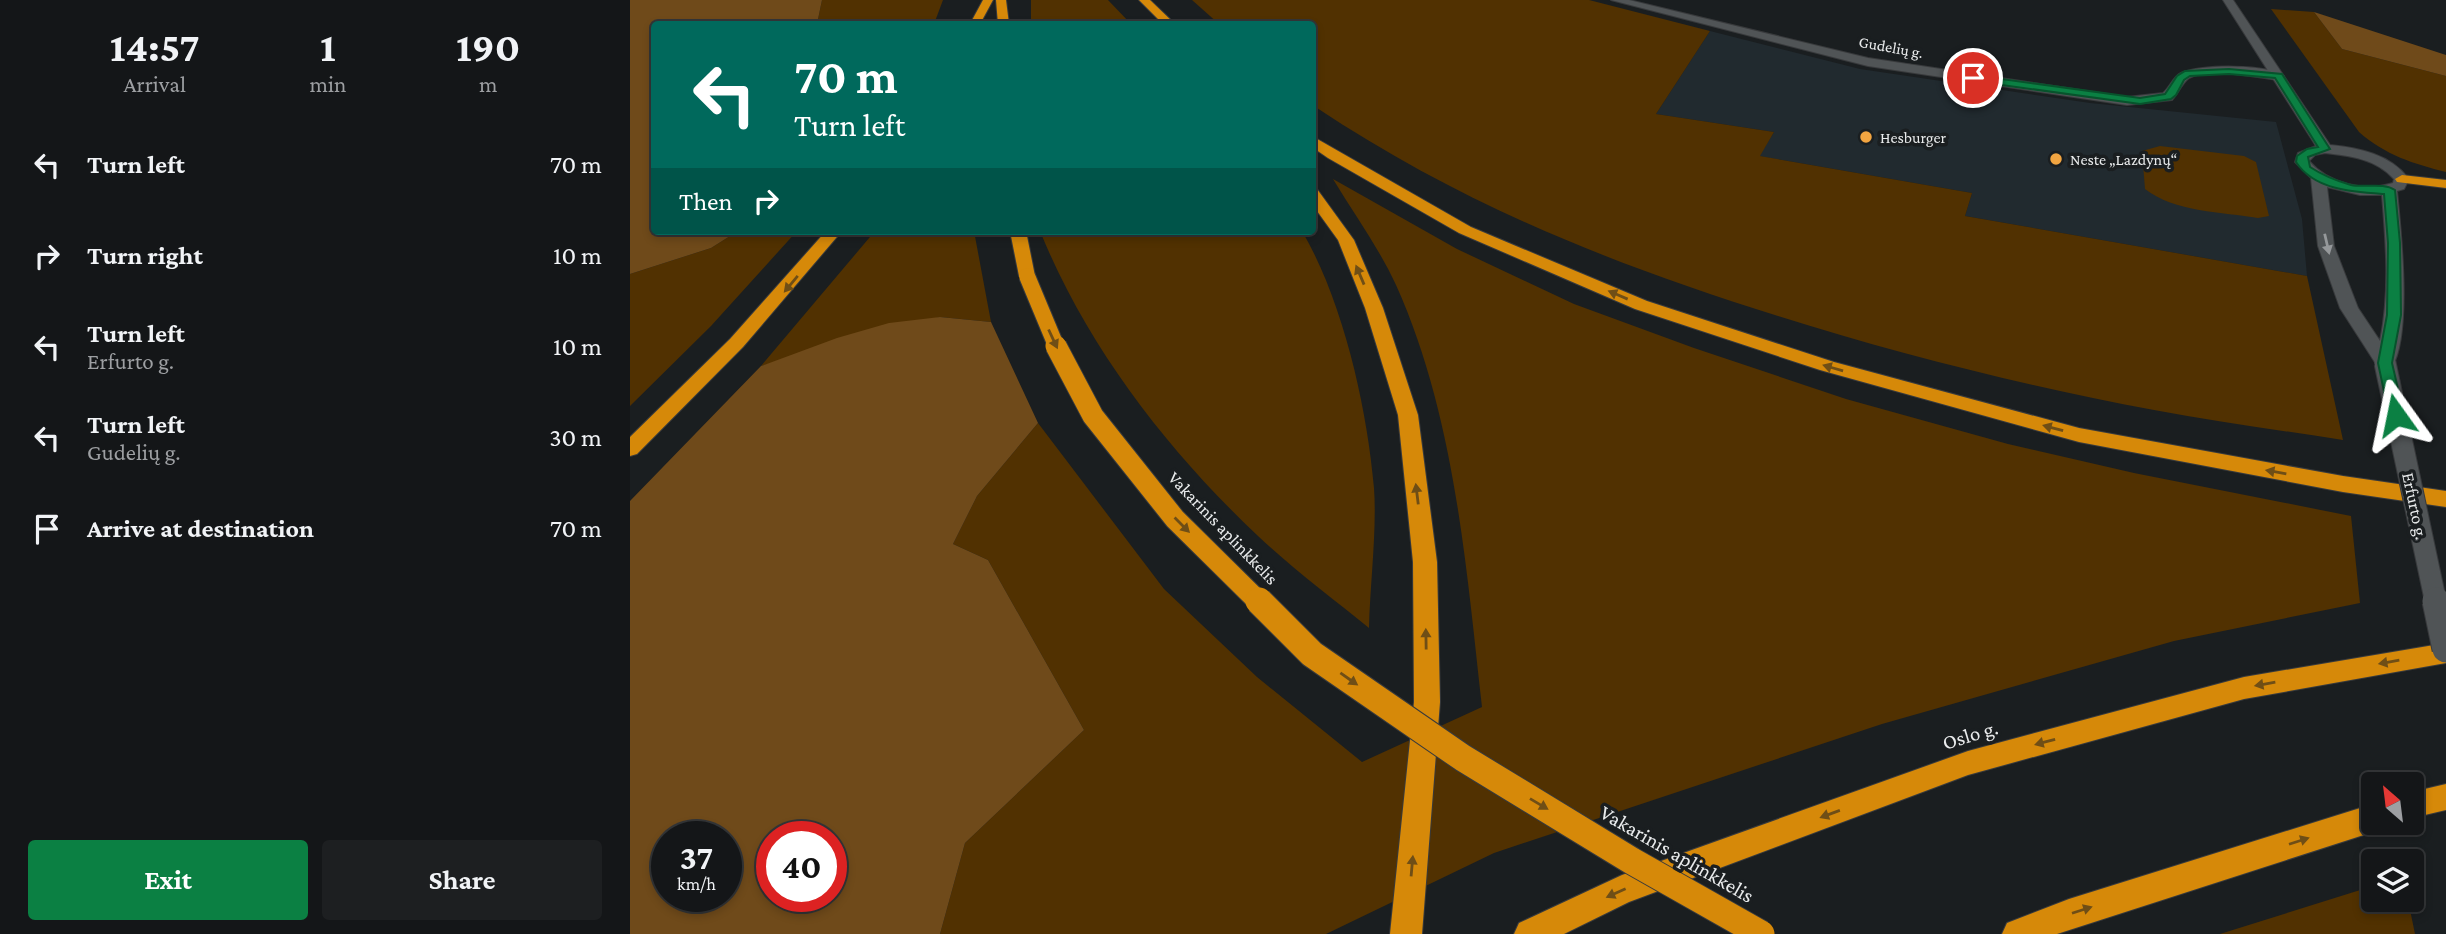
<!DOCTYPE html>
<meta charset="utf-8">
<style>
:root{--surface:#141618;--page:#1d1f21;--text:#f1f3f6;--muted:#9d9fa2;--line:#333537;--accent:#0b8043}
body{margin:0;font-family:"Crimson Pro",serif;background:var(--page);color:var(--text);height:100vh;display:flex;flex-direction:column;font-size:26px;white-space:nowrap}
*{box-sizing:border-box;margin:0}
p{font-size:23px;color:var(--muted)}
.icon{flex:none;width:38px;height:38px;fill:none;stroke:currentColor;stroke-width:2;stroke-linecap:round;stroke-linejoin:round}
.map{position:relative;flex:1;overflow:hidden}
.side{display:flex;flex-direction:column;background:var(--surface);width:630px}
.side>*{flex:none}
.hud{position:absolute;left:21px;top:21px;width:665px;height:214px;border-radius:7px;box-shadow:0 4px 10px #0003,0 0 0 2px var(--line);background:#00695c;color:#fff;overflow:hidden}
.needle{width:46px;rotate:332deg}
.fabs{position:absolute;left:1731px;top:772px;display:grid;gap:14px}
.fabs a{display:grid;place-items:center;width:63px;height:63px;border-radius:7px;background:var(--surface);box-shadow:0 4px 10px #0003,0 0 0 2px var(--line);font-size:35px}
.speed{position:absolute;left:21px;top:821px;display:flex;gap:14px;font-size:35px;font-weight:700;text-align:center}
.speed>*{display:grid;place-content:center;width:91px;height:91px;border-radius:50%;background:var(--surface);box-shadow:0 4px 10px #0003,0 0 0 2px var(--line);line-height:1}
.speed small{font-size:18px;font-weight:400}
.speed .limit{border:10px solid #d22;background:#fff;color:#111}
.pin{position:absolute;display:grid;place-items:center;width:60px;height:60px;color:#fff;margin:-30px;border:4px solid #fff;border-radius:50%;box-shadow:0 2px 7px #0007}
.me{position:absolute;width:77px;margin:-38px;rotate:348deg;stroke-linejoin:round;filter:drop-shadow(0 0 5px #0008)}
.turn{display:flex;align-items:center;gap:24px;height:147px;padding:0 28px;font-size:32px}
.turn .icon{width:91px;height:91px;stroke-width:2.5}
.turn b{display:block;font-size:49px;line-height:60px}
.then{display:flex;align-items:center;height:66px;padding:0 28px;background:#0003;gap:14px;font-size:26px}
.eta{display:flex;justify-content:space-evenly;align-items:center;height:119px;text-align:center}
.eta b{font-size:42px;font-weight:700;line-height:49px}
.action{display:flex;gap:14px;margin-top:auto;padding:14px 28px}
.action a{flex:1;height:80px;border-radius:7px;background:var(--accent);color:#fff;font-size:28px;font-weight:700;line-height:80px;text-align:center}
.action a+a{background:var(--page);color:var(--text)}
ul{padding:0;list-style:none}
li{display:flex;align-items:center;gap:21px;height:91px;padding:0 28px}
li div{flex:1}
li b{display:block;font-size:26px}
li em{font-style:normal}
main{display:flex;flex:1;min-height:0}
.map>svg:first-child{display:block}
.built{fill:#212a2f}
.green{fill:#513101}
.forest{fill:#6f4a1a;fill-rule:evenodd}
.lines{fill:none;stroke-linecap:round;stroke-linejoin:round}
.street-casing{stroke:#383a3c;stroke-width:2}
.secondary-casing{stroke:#383a3c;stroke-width:2}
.highway-casing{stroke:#383a3c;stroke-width:2}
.street{fill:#505456;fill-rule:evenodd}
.secondary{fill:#505456;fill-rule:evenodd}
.highway{fill:#d68909;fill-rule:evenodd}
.secondary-bridge-far1-casing{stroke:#383a3c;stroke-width:23;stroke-linecap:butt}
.secondary-bridge-casing{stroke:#383a3c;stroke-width:29;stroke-linecap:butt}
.highway-bridge-far2-casing{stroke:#383a3c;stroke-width:18;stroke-linecap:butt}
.highway-bridge-far1-casing{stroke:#383a3c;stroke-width:23;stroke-linecap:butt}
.highway-bridge-casing{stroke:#383a3c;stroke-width:29;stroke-linecap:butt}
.secondary-bridge-far1{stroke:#505456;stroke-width:21}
.secondary-bridge{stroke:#505456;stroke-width:27}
.highway-bridge-far2{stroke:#d68909;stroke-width:16}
.highway-bridge-far1{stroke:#d68909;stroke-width:21}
.highway-bridge{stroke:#d68909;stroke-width:27}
.oneway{fill:#95989a}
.oneway2{fill:#6f4e16}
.route{fill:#0b8043;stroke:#07532c;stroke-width:2}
.poi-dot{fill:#f2a541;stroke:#1a1e20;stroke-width:2.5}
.labels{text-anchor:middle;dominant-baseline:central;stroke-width:7;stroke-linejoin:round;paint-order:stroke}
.far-street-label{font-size:16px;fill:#e9ebec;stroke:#1a1e20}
.far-poi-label{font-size:16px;fill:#e9ebec;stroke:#1a1e20;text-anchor:start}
.street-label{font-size:18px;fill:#e9ebec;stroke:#1a1e20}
.near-street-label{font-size:21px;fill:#e9ebec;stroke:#1a1e20}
</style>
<main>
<section class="side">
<div class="eta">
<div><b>14:57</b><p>Arrival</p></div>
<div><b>1</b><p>min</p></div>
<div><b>190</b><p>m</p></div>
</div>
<ul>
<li><svg class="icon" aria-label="left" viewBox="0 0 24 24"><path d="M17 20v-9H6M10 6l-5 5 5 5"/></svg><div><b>Turn left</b></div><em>70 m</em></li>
<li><svg class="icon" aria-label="right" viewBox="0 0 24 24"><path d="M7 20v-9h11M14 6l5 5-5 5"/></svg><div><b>Turn right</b></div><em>10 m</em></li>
<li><svg class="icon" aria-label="left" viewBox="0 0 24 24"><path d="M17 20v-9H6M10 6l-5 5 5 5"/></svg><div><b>Turn left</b><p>Erfurto g.</p></div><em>10 m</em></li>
<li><svg class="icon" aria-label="left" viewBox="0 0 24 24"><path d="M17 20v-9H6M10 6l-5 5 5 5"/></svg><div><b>Turn left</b><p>Gudelių g.</p></div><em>30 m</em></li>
<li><svg class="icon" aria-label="arrive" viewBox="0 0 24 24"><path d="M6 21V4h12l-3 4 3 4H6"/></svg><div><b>Arrive at destination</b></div><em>70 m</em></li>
</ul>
<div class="action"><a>Exit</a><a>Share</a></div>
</section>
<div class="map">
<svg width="1816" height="934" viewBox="0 0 1816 934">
<rect width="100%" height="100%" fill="#1a1e20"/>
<path class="built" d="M1080 31 1230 69 1460 103 1646 122 1672 219 1677 276 1335 216 1342 193 1129 156 1144 132 1026 114Z"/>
<path class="green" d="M192 0H313L304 24H187Z
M401 0H478L501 24H401Z
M562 0H959L1080 31 1026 114 1144 132 1130 156 1342 193 1335 216 1677 276 1713 440C1650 430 1587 422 1524 410 1397 386 1271 355 1148 316 982 264 833 205 687 108L683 104 682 24H589Z
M1641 9 1684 12 1712 49 1816 76V172C1784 164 1755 155 1729 132Z
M1530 146 1614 156 1626 162 1639 216 1628 218C1593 212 1544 212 1515 189L1512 151Z
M703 179 827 249 944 304 1064 348 1216 399 1378 444 1504 473 1721 516 1730 603 1544 641 1252 724 864 853 696 934H310L335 843 454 730 358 560 323 544 347 496 408 423 534 589 627 677 732 762 852 707C836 566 825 416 766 285 749 248 724 214 703 179Z
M108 231H167L81 326 0 406V274L81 248Z
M245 231H344L361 322 310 317 131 366Z
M410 231H672C713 301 737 407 744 488 747 530 740 585 739 628 702 598 663 569 628 536 538 451 457 347 410 231Z
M1743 886V900H1778L1785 934H1590Z"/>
<path class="forest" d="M0 0H192L187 24H24V231H108L81 248 0 274Z
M1684 12 1816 55V76L1712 49Z
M310 317 361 322 408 423 347 496 323 544 358 560 454 730 335 843 310 934H0V501L131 366 207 338 259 323ZM96 836V896H37V836ZM142 836H201V896H142Z"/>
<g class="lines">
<g class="street-casing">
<path id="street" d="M981 0H999L1238 58 1497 97 1533 93C1540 87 1543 77 1551 73 1569 64 1639 64 1654 76L1648 80C1625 77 1579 67 1559 78 1552 83 1548 94 1542 100L1497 105 1238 66Z"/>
</g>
<g class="secondary-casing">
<path id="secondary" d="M1593 0H1603L1700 145C1729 148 1760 154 1779 179L1774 189 1767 191C1771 231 1782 334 1762 367H1748L1710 308 1688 246 1681 178 1665 162 1668 153 1686 146ZM1695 153C1721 156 1746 159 1764 179L1763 183C1734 192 1699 184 1679 161L1685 155ZM1697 187 1730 195H1752C1756 243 1760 293 1750 341L1728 308 1704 246Z"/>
</g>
<g class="highway-casing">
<path id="highway" d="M353 0H363L350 24H340Z
M366 0H376L379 24H368Z
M509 0H520L545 24H533Z
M682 136 841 227 1017 301 1204 362 1449 428 1713 476 1816 491V507L1713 492 1449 442 1190 370 1005 309 829 233 698 158 682 147Z
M1772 175 1816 180V188L1767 182 1765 179Z
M682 188 687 189 724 240 753 308 788 415 807 562 810 702 792 934H760L784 702 783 562 768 415 735 308 708 240 682 204Z
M196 231H212L113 347 7 454 0 456V437L100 339Z
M380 231H396L405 276 403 280 397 281 389 276Z
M1816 643V663L1614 699 1338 775 999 902 934 934H884L889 923 992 875 1338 751 1614 677Z
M1816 784V810L1782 818V792Z
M1743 804V822H1755L1753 828 1743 832 1427 934H1372L1377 923 1439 899Z"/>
</g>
<use href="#street" class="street"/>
<use href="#secondary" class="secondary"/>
<use href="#highway" class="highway"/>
<g class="secondary-bridge-far1-casing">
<path id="secondary-bridge-far1" d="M1755 363 1806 603"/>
</g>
<g class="secondary-bridge-casing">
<path id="secondary-bridge" d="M1806 601 1816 649"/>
</g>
<g class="highway-bridge-far2-casing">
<path id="highway-bridge-far2" d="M397 276 427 348"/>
</g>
<g class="highway-bridge-far1-casing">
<path id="highway-bridge-far1" d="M426 346 463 416 545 519 630 603"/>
</g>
<g class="highway-bridge-casing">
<path id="highway-bridge" d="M629 601 682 654 833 758 1002 861 1131 934"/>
</g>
<use href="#secondary-bridge-far1" class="secondary-bridge-far1"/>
<use href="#secondary-bridge" class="secondary-bridge"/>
<use href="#highway-bridge-far2" class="highway-bridge-far2"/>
<use href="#highway-bridge-far1" class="highway-bridge-far1"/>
<use href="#highway-bridge" class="highway-bridge"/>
</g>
<defs><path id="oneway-solid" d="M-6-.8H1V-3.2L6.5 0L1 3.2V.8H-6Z" transform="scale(1.75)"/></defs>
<use class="oneway" href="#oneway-solid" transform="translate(1697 244) rotate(77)"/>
<g class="oneway2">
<use href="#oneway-solid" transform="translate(730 275) rotate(-113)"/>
<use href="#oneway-solid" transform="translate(161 284) rotate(130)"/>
<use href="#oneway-solid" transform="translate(988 295) rotate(-157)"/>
<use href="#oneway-solid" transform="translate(423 339) rotate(65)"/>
<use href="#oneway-solid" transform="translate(1203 368) rotate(-164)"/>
<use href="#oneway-solid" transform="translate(1423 428) rotate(-165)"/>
<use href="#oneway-solid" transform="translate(1646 472) rotate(-170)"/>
<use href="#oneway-solid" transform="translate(787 494) rotate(-97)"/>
<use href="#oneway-solid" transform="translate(552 525) rotate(45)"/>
<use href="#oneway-solid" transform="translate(796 639) rotate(-91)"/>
<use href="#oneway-solid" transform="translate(1759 662) rotate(170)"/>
<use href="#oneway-solid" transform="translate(719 679) rotate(35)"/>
<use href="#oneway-solid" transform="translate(1635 684) rotate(170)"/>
<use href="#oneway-solid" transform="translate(1415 742) rotate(165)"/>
<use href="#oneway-solid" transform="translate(909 804) rotate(31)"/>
<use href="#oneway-solid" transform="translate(1200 814) rotate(160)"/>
<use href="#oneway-solid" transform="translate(1669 841) rotate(-18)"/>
<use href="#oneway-solid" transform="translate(782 866) rotate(-85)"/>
<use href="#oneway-solid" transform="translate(986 893) rotate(156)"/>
<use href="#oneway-solid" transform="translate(1452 910) rotate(-18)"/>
</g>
<path class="route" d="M1599 69 1652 74 1700 149 1678 157 1680 167C1692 175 1707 181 1721 185 1735 188 1753 182 1765 190L1770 243 1771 315 1762 363 1774 415 1771 419H1761L1759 415 1748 363 1757 315 1758 243 1754 194C1723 192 1684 190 1666 162L1667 156 1677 149 1688 147 1645 78 1599 74 1560 76 1554 80 1546 95 1541 99 1510 104 1343 81 1338 78 1343 75 1510 98 1535 94 1547 76 1555 71Z"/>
<g class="poi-dot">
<circle cx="1236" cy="137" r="7"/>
<circle cx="1426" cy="159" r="7"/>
</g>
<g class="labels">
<g class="far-street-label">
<text transform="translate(1261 47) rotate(10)">Gudelių g.</text>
</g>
<g class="far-poi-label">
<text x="1250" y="137">Hesburger</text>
<text x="1440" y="159">Neste „Lazdynų“</text>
</g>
<g class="street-label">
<text transform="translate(1785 506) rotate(78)">Erfurto g.</text>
<text transform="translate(593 528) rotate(46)">Vakarinis aplinkkelis</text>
</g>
<g class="near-street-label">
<text transform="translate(1340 735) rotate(-17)">Oslo g.</text>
<text transform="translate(1047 854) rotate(30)">Vakarinis aplinkkelis</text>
</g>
</g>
</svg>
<div class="fabs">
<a><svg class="needle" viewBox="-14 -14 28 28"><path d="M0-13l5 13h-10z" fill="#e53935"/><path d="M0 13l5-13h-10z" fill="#9d9fa2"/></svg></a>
<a><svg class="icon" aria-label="layers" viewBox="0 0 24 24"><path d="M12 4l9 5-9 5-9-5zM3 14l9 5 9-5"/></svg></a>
</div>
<div class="speed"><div>37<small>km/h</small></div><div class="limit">40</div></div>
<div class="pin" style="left:1343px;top:78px;background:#d93025"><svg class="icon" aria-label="arrive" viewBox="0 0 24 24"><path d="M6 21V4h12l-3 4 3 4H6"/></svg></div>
<svg class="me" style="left:1766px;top:415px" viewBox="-20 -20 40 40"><path d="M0-17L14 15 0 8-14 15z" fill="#0b8043" stroke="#fff" stroke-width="4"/></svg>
<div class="hud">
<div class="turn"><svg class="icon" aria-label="left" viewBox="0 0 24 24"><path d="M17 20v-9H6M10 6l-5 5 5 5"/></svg><div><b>70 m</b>Turn left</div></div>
<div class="then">Then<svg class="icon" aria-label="right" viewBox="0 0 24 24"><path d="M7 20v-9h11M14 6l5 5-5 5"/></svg></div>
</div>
</div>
</main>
